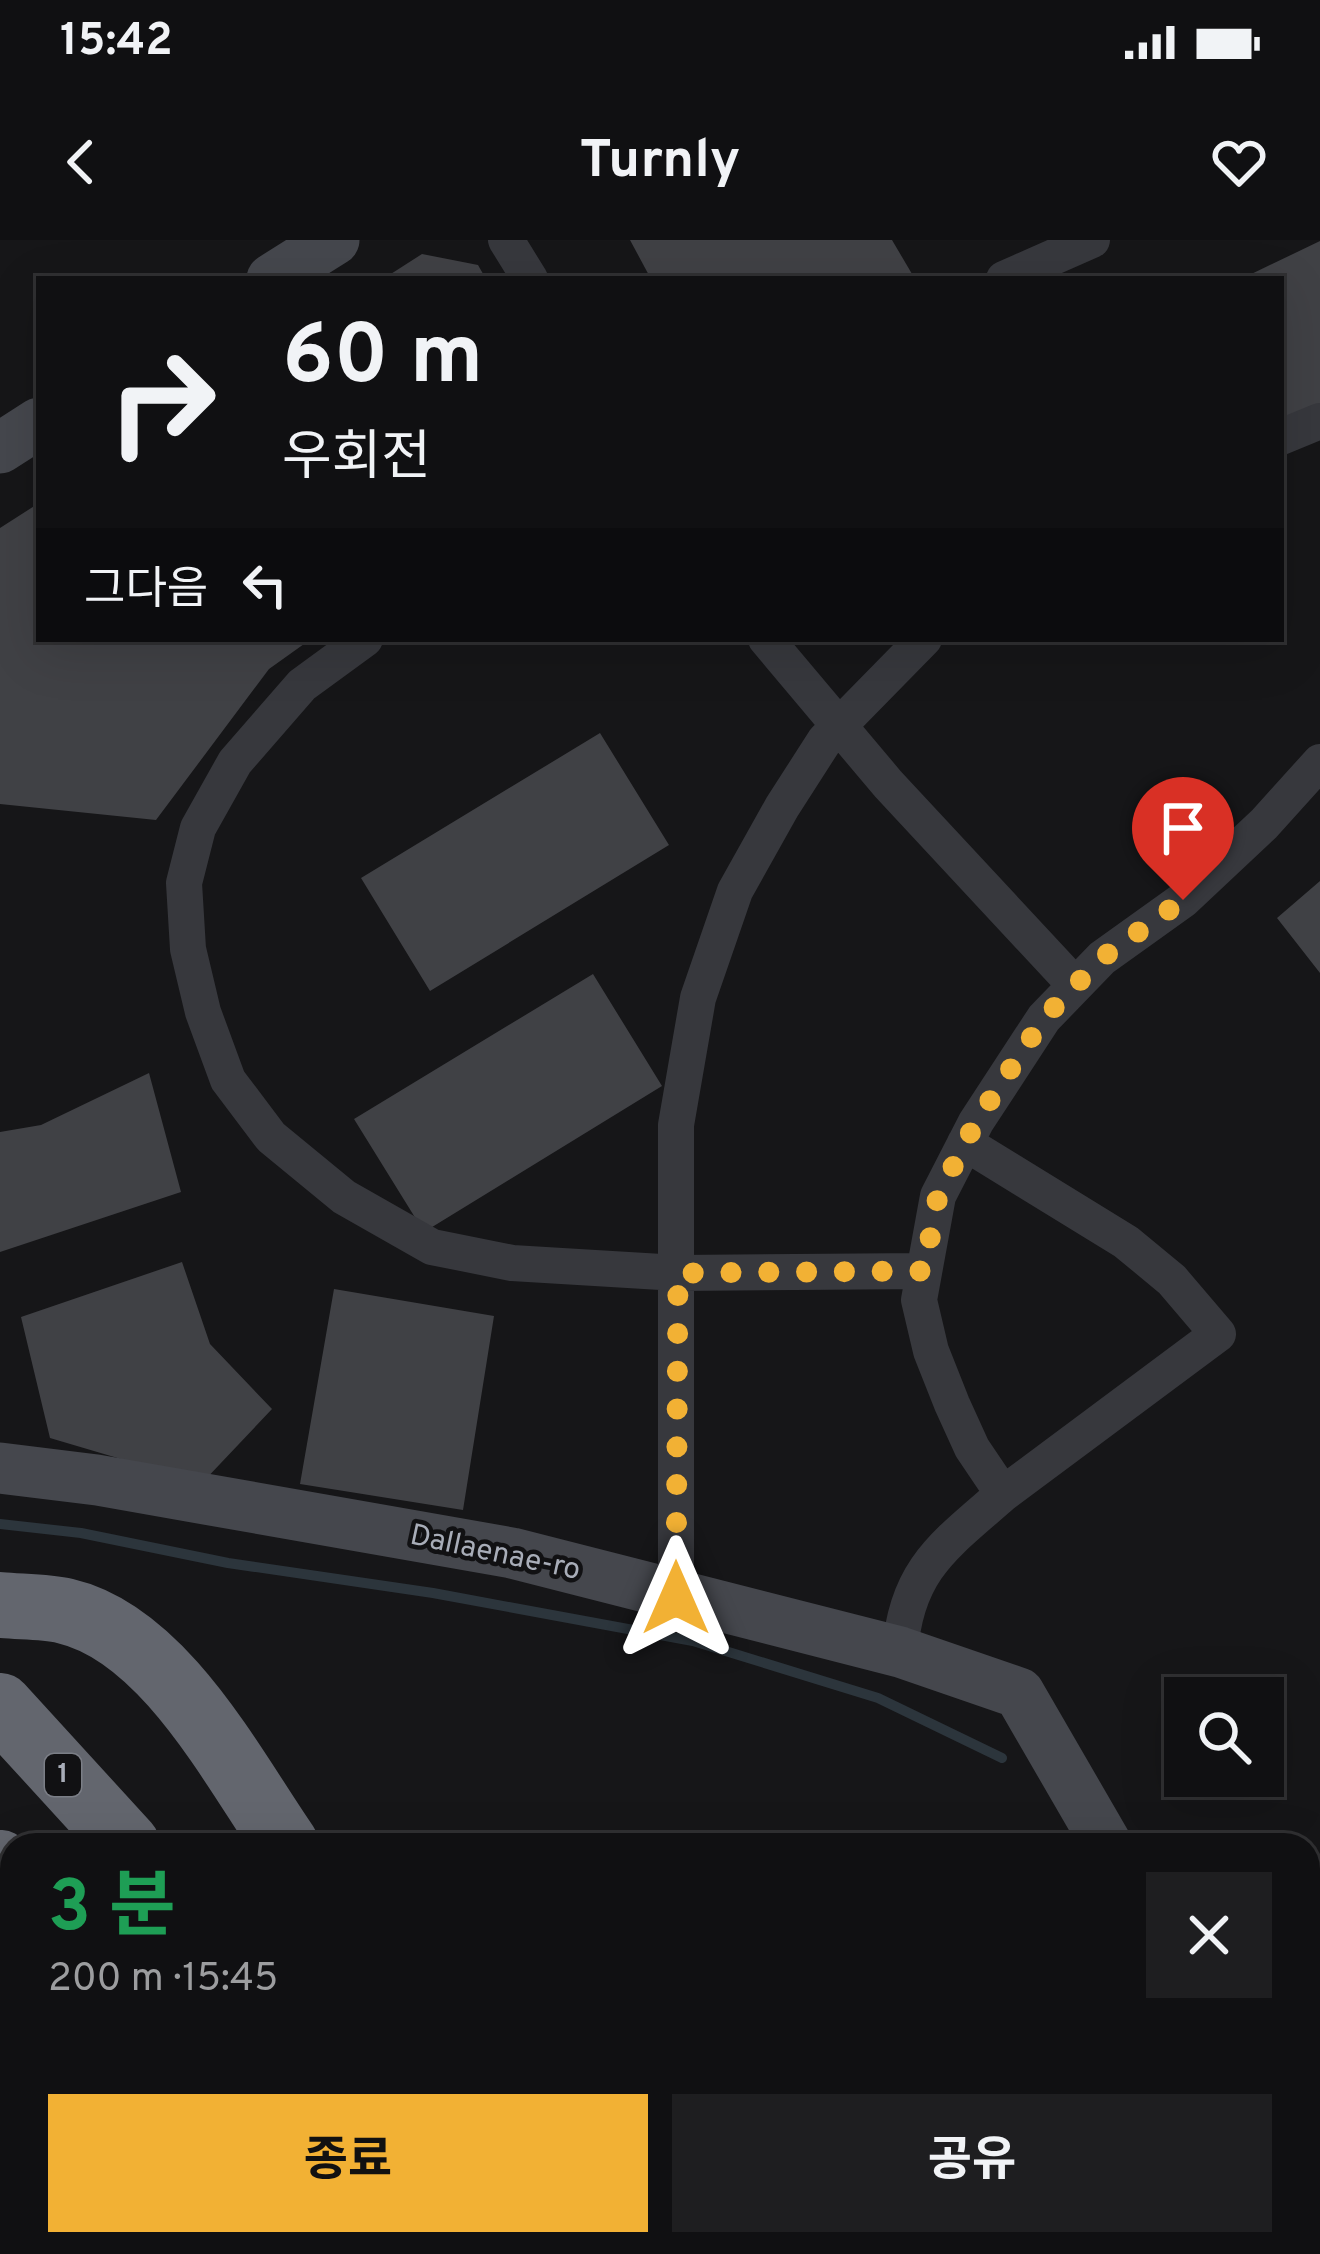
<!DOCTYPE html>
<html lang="ko">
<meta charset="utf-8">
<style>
:root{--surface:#101012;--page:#1e1e20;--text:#f1f3f6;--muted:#9c9d9f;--line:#303032;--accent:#f2b134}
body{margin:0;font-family:Overpass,"Noto Sans KR",sans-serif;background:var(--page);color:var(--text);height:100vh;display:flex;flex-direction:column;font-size:45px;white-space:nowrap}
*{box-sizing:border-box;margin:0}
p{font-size:39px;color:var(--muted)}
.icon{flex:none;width:66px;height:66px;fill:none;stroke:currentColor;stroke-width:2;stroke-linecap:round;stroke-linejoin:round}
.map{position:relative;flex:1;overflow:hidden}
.panel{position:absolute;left:0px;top:1593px;width:1320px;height:423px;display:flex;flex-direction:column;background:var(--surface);border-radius:36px 36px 0 0;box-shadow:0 12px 48px #0002,0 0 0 3px var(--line)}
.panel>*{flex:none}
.hud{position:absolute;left:36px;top:36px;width:1248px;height:366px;border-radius:0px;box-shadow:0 12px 48px #0002,0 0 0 3px var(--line);background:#101012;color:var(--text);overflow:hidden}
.buttons{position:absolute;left:1164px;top:1437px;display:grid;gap:24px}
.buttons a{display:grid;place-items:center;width:120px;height:120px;border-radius:0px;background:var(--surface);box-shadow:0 12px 48px #0002,0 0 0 3px var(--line);font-size:60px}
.pin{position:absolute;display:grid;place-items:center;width:102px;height:102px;color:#fff;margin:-123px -51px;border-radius:50% 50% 50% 0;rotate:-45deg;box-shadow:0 0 12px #0007}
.pin .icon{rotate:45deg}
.me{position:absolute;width:132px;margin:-66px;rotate:0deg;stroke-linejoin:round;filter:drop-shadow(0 0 9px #0008)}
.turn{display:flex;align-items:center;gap:42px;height:252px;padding:0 48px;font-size:54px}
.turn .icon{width:156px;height:156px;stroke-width:2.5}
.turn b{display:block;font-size:84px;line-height:102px}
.then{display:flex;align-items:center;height:114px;padding:0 48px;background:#0003;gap:24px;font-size:45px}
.round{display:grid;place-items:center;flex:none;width:126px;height:126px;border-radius:0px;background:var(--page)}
.headline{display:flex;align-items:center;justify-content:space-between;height:204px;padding:0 48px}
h1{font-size:72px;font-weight:700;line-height:90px;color:#1e9e55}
.cta{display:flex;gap:24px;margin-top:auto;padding:24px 48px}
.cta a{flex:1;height:138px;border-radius:0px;background:var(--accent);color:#111;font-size:48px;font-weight:700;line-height:138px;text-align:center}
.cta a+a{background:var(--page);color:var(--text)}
.status{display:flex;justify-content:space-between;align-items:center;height:84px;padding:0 60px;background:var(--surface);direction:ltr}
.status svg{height:33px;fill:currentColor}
header{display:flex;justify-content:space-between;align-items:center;height:156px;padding:0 48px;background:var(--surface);font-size:54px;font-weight:700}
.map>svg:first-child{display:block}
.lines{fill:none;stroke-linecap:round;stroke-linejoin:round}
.stream{stroke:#2c353c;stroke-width:10}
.building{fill:#404145}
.path{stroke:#3d3f44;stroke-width:6;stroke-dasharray:6 9;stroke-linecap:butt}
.street{stroke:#37383d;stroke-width:36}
.secondary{stroke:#45474d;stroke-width:51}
.highway{stroke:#63666e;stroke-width:66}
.route{stroke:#f2b134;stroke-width:21;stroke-dasharray:0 37.8}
.labels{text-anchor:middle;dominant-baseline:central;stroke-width:9;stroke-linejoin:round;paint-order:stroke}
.shield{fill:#111113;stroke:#7b7e86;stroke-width:3}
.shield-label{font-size:27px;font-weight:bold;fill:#a8adb8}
.street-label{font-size:30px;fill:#a8adb8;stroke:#111113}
</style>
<div class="status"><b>15:42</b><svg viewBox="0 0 49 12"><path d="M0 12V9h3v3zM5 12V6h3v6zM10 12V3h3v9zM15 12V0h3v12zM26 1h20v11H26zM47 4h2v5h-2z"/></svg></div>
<header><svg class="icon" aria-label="back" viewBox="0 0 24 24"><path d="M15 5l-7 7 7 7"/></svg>Turnly<svg class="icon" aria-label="heart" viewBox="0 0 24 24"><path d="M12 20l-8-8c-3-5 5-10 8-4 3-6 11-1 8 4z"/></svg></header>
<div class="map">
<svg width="1320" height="2014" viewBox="0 0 1320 2014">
<rect width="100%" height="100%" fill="#161618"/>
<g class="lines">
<path class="stream" d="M0 1284 81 1293 228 1323 433 1353 693 1401 878 1458 1002 1518"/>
</g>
<path class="building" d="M630 0H892L915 39H651Z
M1320 1V173L1281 189V39H1241Z
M422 14 478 25 486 39H383Z
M39 263V399H311L269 429 156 580 0 564V288Z
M600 493 669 605 430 751 361 638Z
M1320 641V733L1277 678Z
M593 734 662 846 424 992 354 879Z
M149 833 181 952 0 1012V892L41 885Z
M182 1022 210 1104 272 1169 202 1243 50 1198 21 1077Z
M334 1049 494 1076 463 1270 300 1244Z"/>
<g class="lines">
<path class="path" d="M0 1806 12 1816"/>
<path class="street" d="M506 0 530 39
M1004 39 1092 0
M1281 197 1320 181
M365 399 302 445 235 522 198 588 184 643 188 709 203 772 228 840 271 897 344 957 432 1007 512 1023 678 1033 924 1031
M766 399 888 544 1075 745
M965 903 1126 1002 1172 1040 1218 1094 1003 1254
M676 1358V885L698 758 735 651 782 567 825 500 924 399
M900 1412C906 1329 945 1305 1003 1254L972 1208 952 1164 931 1111 919 1060 938 956 976 882 1044 778 1102 718 1183 660 1264 584 1320 522"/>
<path class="secondary" d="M272 39 334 0
M0 208 39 183
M0 1228 97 1240 512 1313 900 1412 1019 1453 1107 1605
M1243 2004 1246 2014"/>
<path class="highway" d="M0 1365C21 1367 45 1366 65 1371 164 1394 232 1527 286 1605
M0 1466 127 1605
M0 1623 12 1637
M0 1730 12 1741
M269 2004 279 2014
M341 2004 350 2014
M490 2004 499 2014
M575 2004 582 2014"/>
</g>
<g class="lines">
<path class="route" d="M676 1358 678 1033 924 1031 938 956 976 882 1044 778 1102 718 1183 660"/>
</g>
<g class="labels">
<rect class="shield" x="45" y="1514" width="36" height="42" rx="9"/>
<g class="shield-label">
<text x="63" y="1535">1</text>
</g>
<g class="street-label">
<text transform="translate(495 1314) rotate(12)">Dallaenae-ro</text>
</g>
</g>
</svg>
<div class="buttons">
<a><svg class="icon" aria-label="search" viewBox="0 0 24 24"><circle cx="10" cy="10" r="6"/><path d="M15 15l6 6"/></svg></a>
</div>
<div class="pin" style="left:1183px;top:660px;background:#d93025"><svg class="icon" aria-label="arrive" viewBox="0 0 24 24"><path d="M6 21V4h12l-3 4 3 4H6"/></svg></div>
<svg class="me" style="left:676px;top:1358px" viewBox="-20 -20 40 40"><path d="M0-17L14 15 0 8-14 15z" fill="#f2b134" stroke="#fff" stroke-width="4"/></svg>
<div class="hud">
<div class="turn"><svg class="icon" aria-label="right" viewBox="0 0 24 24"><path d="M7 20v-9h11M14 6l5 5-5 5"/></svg><div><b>60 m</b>우회전</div></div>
<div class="then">그다음<svg class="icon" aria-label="left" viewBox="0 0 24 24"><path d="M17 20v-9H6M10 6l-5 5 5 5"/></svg></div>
</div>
<section class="panel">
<div class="headline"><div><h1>3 분</h1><p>200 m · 15:45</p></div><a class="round"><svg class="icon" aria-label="close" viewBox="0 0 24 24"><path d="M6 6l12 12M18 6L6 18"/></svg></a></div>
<div class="cta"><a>종료</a><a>공유</a></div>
</section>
</div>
